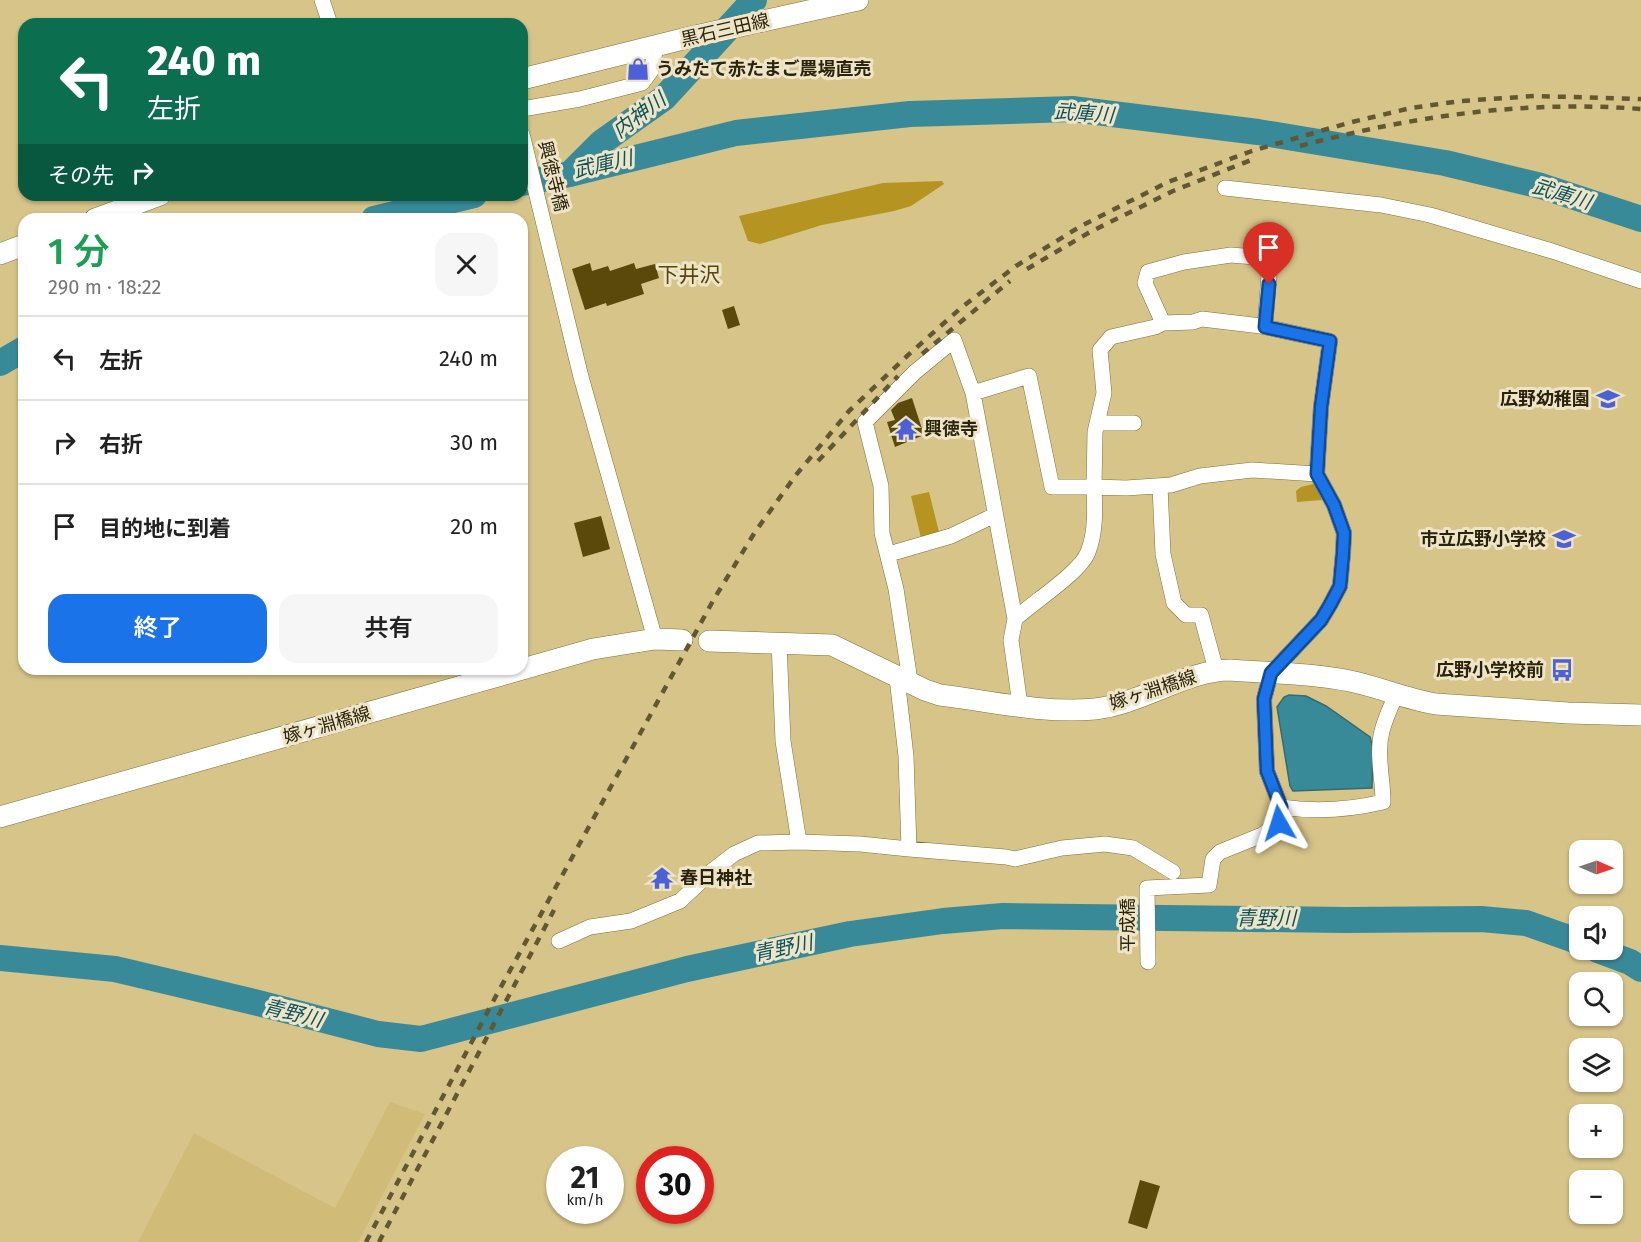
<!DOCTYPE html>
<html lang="ja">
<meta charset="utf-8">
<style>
:root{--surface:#fff;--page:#f6f6f6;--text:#222;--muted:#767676;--line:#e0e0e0;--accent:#1a73e8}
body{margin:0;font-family:"Fira Sans","Noto Sans JP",sans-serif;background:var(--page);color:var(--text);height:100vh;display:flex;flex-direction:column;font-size:22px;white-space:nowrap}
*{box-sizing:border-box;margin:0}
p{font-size:20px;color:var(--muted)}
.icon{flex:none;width:33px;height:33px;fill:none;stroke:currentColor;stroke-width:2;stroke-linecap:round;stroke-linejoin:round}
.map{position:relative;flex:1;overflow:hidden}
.details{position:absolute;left:18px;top:213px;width:510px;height:462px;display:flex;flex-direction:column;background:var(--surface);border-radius:18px;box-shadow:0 2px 4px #0004}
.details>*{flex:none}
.banner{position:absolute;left:18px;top:18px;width:510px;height:183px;border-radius:18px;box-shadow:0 2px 4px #0004;background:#0b6e4f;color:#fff;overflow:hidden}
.needle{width:39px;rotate:92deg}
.buttons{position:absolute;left:1569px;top:840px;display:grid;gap:12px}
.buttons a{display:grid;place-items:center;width:54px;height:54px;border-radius:12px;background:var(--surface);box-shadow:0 2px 4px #0004;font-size:30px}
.speed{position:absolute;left:546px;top:1146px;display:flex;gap:12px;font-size:30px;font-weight:700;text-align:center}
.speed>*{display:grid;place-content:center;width:78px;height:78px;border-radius:50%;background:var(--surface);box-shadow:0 2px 4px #0004;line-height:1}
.speed small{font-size:15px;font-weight:400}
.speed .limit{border:9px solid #d22;background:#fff;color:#111}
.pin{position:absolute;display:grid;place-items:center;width:51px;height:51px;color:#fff;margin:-62px -26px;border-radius:50% 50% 50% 0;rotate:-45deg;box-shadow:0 0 6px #0007}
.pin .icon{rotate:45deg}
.me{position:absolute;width:66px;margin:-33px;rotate:354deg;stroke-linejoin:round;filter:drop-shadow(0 0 4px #0008)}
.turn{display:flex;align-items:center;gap:21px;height:126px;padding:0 30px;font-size:27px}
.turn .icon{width:78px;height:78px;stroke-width:2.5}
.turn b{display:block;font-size:42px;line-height:51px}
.then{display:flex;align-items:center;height:57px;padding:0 30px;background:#0003;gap:12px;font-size:22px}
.round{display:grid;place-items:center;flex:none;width:63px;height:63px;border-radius:18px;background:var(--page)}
.overview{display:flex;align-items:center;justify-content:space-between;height:102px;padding:0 30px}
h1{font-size:36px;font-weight:600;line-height:45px;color:#1e9e55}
.button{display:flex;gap:12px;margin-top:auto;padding:12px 30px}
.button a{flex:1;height:69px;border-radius:18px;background:var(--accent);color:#fff;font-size:24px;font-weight:600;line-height:69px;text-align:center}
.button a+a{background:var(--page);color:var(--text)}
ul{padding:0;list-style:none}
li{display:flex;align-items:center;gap:18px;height:84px;padding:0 30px;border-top:2px solid var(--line)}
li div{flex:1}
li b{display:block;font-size:22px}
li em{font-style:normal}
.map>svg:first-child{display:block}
.built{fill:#d1bb79}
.green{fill:#b59421}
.water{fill:#398a99;stroke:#356b6e;stroke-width:1.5}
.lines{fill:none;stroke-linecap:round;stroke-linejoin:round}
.river{stroke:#398a99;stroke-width:26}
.building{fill:#5a490b}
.street-casing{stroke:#827038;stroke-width:16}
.secondary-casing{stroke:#827038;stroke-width:22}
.street{stroke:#fff;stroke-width:15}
.secondary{stroke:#fff;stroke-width:21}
.rail{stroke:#625733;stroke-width:4.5;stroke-dasharray:8 8;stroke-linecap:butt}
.route-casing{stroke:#114b97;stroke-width:15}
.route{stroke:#1a73e8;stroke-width:10}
.labels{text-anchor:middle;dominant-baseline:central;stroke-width:6;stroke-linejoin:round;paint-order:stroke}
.street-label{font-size:18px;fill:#2b230b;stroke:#eee5c8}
.poi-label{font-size:18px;font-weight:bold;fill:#2b230b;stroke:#eee5c8;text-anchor:start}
.water-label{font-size:20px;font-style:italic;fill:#0c525d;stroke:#eee5c8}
.quarter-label{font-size:21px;fill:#584607;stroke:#eee5c8}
</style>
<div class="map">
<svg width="1641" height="1242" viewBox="0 0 1641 1242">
<rect width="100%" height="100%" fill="#d7c489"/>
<path class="built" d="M390 1102 425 1114 358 1242H138L194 1133 335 1208Z"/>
<path class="green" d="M942 181 944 184 911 206 894 211 822 225 760 244 748 241 739 216 883 183Z
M1313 484 1317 486 1322 500 1297 502 1296 491 1301 487Z
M929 492 940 536 922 542 911 496Z"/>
<path class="water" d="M1289 695 1306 696 1326 706 1370 737 1373 748 1372 788 1293 791 1290 786 1277 707 1284 697Z"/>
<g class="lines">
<path class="river" d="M570 174 602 142 664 98 754 0
M522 183 570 174 736 133 910 114 1072 109 1258 132 1445 163 1541 186 1641 219
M374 219 474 195
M0 363 24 349
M1598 950 1630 962 1641 969
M0 958 115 969 254 1002 378 1034 421 1039 687 969 850 934 943 921 1003 916 1345 920 1481 919 1526 923 1580 942"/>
</g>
<path class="building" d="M590 263 592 271 608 266 610 271 634 263 636 269 655 264 659 278 641 284 644 294 607 306 606 303 585 310 572 269Z
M734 306 740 325 728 329 722 310Z
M912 398 924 435 895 447 887 422 895 420 891 410 898 403Z
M601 516 610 549 583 557 574 523Z
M1140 1180 1160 1186 1147 1229 1128 1223Z"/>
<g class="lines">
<g class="street-casing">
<path id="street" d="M322 0 330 24
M522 109 580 99 642 83 651 71 656 47
M522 134 581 377 655 639
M1225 188 1381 205 1430 215 1552 251 1641 281
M1202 319 1261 326 1330 341 1321 407 1317 474 1252 470 1200 476 1171 485 1126 488 1094 487 1095 432 1104 393 1100 350 1111 337 1155 327 1163 323 1193 322Z
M1163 323 1145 283 1148 272 1184 262 1231 255 1267 258 1270 262 1265 327
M973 393 1029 376 1052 487H1094C1095 508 1096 532 1088 552 1081 572 1032 603 1015 619L1011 640 1020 705
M1097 423H1134
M1160 486 1163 554 1174 603 1186 615H1201L1216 670
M889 554 951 536 995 515
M779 642 783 741 799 842 860 844 909 849 906 756 897 678
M909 684V674L896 589 882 533 881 486 865 422 915 372 954 340 973 393 1015 619
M1281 807C1315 812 1349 810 1383 802 1383 778 1376 754 1382 731 1385 719 1391 706 1396 695
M909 849 1006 857 1015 859 1062 848 1105 844 1133 848 1173 872
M559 941 590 927 631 921 680 901 712 871 734 854 758 843 799 842
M1148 962 1147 888 1209 885 1213 859 1220 852 1262 835 1279 823 1281 807 1267 771 1264 699 1271 673 1321 620 1330 605 1340 586 1343 553 1344 533 1334 505 1317 474"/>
</g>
<g class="secondary-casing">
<path id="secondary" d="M522 79 691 37 858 0
M95 219 160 195
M0 254 24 245
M709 641 832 645 925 690 940 695C990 701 1044 714 1095 709 1141 704 1187 670 1230 670 1270 673 1311 673 1350 681 1379 687 1406 699 1436 704L1568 713 1641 715
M0 817 593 649 655 639 682 640"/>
</g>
<use href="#street" class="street"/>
<use href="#secondary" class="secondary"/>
<path class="rail" d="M1300 146C1412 116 1525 100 1641 109
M1027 269 1090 232 1173 191 1251 160
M922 354 1010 281
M818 461 898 376
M366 1242 496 996 714 599 755 532 796 475 849 411 907 356 962 307 1016 266 1081 226 1168 182 1252 151 1348 123 1411 108 1461 101 1535 96 1641 99
M379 1242 554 910"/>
</g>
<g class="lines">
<g class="route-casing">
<path id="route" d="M1269 284 1265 327 1330 341 1321 407 1317 474 1334 505 1344 533 1343 553 1340 586 1330 605 1321 620 1271 673 1264 699 1267 771 1281 807 1279 823"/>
</g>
<use href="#route" class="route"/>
</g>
<defs>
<g id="shop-bare" transform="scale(1.8)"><path d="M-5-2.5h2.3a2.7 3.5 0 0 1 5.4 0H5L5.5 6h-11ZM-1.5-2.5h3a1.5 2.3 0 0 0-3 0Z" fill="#4d61d6" stroke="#eee5c8" stroke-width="2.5" paint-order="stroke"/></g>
<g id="school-bare" transform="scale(1.8)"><path d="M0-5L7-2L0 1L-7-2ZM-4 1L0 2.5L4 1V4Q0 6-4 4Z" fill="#4d61d6" stroke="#eee5c8" stroke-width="2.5" paint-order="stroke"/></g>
<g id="temple-bare" transform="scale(1.8)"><path d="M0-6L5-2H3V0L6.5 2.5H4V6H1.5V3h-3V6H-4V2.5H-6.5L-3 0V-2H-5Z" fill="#4d61d6" stroke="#eee5c8" stroke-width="2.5" paint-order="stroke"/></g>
<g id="bus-bare" transform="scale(1.8)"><path d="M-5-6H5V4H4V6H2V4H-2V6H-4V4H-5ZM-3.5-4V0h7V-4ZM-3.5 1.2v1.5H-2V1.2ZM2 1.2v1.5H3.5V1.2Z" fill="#4d61d6" stroke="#eee5c8" stroke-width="2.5" paint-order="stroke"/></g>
</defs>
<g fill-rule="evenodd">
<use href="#shop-bare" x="638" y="69"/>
<use href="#school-bare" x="1608" y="399"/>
<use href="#temple-bare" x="906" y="429"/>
<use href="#school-bare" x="1564" y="539"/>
<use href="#bus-bare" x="1562" y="670"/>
<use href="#temple-bare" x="662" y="878"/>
</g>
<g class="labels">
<g class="street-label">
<text transform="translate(725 30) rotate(-13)">黒石三田線</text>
<text transform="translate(553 176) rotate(76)">興徳寺橋</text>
<text transform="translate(1153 690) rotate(-18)">嫁ヶ淵橋線</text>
<text transform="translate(327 725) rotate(-16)">嫁ヶ淵橋線</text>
<text transform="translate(1128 925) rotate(-90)">平成橋</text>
</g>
<g class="poi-label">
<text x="656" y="69">うみたて赤たまご農場直売</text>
<text x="1590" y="399" text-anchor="end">広野幼稚園</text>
<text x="924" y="429">興徳寺</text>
<text x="1546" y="539" text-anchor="end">市立広野小学校</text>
<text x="1544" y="670" text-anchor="end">広野小学校前</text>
<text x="680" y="878">春日神社</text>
</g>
<g class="water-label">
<text transform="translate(1084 113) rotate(4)">武庫川</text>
<text transform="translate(639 115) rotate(-37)">内神川</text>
<text transform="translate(603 164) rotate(-13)">武庫川</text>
<text transform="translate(1562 194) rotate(17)">武庫川</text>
<text x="1266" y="918">青野川</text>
<text transform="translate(783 948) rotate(-12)">青野川</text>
<text transform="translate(293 1013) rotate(14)">青野川</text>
</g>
<g class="quarter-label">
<text x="689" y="275">下井沢</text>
</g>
</g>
</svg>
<div class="buttons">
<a><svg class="needle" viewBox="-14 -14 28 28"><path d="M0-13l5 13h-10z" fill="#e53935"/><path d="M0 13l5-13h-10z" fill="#767676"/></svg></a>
<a><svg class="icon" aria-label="sound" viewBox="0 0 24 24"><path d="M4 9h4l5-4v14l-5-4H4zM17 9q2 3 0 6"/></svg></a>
<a><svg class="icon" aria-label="search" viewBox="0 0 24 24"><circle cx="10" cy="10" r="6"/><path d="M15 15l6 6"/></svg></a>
<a><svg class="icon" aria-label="layers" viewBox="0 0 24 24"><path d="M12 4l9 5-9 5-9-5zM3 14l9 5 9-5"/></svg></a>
<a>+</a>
<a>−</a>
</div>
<div class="speed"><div>21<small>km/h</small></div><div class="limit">30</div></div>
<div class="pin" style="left:1269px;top:284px;background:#d93025"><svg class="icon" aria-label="arrive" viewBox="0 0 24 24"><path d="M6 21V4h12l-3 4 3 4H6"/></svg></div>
<svg class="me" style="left:1279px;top:823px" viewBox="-20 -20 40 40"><path d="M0-17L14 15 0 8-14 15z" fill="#1a73e8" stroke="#fff" stroke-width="4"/></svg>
<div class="banner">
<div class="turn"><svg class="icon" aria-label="left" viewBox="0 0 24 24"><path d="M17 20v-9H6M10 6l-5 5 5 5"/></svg><div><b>240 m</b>左折</div></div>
<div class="then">その先<svg class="icon" aria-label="right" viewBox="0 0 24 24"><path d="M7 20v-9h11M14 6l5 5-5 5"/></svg></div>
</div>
<section class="details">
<div class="overview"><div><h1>1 分</h1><p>290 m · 18:22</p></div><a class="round"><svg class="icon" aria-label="close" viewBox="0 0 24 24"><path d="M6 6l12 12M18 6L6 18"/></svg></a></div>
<ul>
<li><svg class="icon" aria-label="left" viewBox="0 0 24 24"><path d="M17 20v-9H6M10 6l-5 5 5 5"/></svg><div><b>左折</b></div><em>240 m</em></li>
<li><svg class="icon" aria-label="right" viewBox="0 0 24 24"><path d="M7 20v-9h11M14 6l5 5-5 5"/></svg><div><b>右折</b></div><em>30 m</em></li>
<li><svg class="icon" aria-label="arrive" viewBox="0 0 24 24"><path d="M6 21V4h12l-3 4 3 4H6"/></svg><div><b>目的地に到着</b></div><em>20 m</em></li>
</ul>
<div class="button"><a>終了</a><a>共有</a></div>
</section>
</div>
